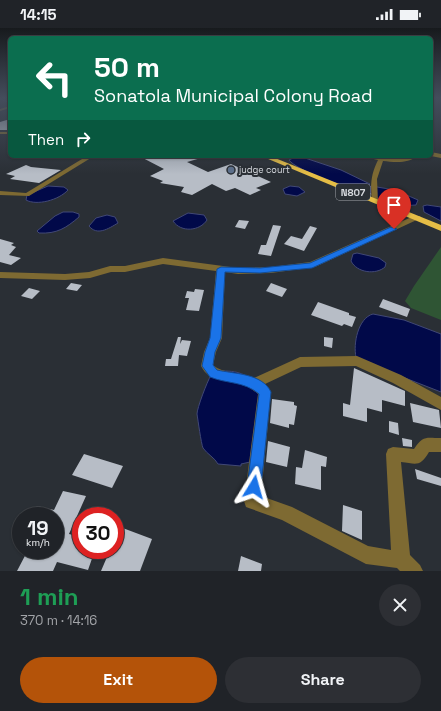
<!DOCTYPE html>
<meta charset="utf-8">
<style>
:root{--surface:#202328;--page:#2d2f34;--text:#f1f3f6;--muted:#a2a4a8;--line:#3d4045;--accent:#b45309}
body{margin:0;font-family:"Space Grotesk",sans-serif;background:var(--page);color:var(--text);height:100vh;display:flex;flex-direction:column;font-size:15px;white-space:nowrap}
*{box-sizing:border-box;margin:0}
p{font-size:13px;color:var(--muted)}
.icon{flex:none;width:22px;height:22px;fill:none;stroke:currentColor;stroke-width:2;stroke-linecap:round;stroke-linejoin:round}
.map{position:relative;height:543px;overflow:hidden}
.details{display:flex;flex-direction:column;background:var(--surface);flex:1}
.details>*{flex:none}
.hud{position:absolute;left:8px;top:8px;width:425px;height:122px;border-radius:6px;box-shadow:0 1px 3px #0004,0 0 0 1px var(--line);background:#0b6e4f;color:#fff;overflow:hidden}
.speed{position:absolute;left:12px;top:479px;display:flex;gap:8px;font-size:20px;font-weight:700;text-align:center}
.speed>*{display:grid;place-content:center;width:52px;height:52px;border-radius:50%;background:var(--surface);box-shadow:0 1px 3px #0004,0 0 0 1px var(--line);line-height:1}
.speed small{font-size:10px;font-weight:400}
.speed .limit{border:6px solid #d22;background:#fff;color:#111}
.pin{position:absolute;display:grid;place-items:center;width:34px;height:34px;color:#fff;margin:-41px -17px;border-radius:50% 50% 50% 0;rotate:-45deg;box-shadow:0 0 4px #0007}
.pin .icon{rotate:45deg}
.me{position:absolute;width:44px;margin:-22px;rotate:8deg;stroke-linejoin:round;filter:drop-shadow(0 0 3px #0008)}
.turn{display:flex;align-items:center;gap:14px;height:84px;padding:0 20px;font-size:18px}
.turn .icon{width:52px;height:52px;stroke-width:2.5}
.turn b{display:block;font-size:28px;line-height:34px}
.then{display:flex;align-items:center;height:38px;padding:0 20px;background:#0003;gap:8px;font-size:15px}
.round{display:grid;place-items:center;flex:none;width:42px;height:42px;border-radius:21px;background:var(--page)}
.head{display:flex;align-items:center;justify-content:space-between;height:68px;padding:0 20px}
h1{font-size:24px;font-weight:700;line-height:30px;color:#1e9e55}
.action{display:flex;gap:8px;margin-top:auto;padding:8px 20px}
.action a{flex:1;height:46px;border-radius:24px;background:var(--accent);color:#fff;font-size:16px;font-weight:700;line-height:46px;text-align:center}
.action a+a{background:var(--page);color:var(--text)}
.status{display:flex;justify-content:space-between;align-items:center;height:28px;padding:0 20px;background:var(--surface);direction:ltr}
.status svg{height:11px;fill:currentColor}
.map>svg:first-child{display:block}
.green{fill:#2f5534}
.water{fill:#010949;stroke:#414876}
.lines{fill:none;stroke-linecap:round;stroke-linejoin:round}
.stream{stroke:#414876;stroke-width:1}
.building{fill:#b7bdc6}
.minor{fill:#7e6a32;fill-rule:evenodd}
.highway{fill:#e5bd46;fill-rule:evenodd}
.route{fill:#1a73e8;stroke:#114b97}
.service-dot{fill:#5c6f8a;stroke:#2a2f35;stroke-width:1.5}
.labels{text-anchor:middle;dominant-baseline:central;stroke-width:4;stroke-linejoin:round;paint-order:stroke}
.far-poi-label{font-size:9px;fill:#d7dadf;stroke:#2a2f35;text-anchor:start}
.shield{fill:#2a2f35;stroke:#a3a7ac;stroke-width:1}
.shield-label{font-size:10px;font-weight:bold;fill:#d7dadf}
</style>
<div class="status"><b>14:15</b><svg viewBox="0 0 49 12"><path d="M0 12V9h3v3zM5 12V6h3v6zM10 12V3h3v9zM15 12V0h3v12zM26 1h20v11H26zM47 4h2v5h-2z"/></svg></div>
<div class="map">
<svg width="441" height="543" viewBox="0 0 441 543">
<rect width="100%" height="100%" fill="#2a2f35"/>
<path class="green" d="M441 219V292L411 280 405 273 414 258Z"/>
<path class="water" d="M302 129 341 142 370 156C367 158 363 161 359 161 347 161 296 142 289 132L293 130Z
M48 158 64 159 68 162C59 172 37 178 26 172L27 167Z
M290 158 299 159 305 164 297 168 285 166 283 161Z
M371 158 395 162 418 172 416 177C401 179 375 173 366 161Z
M427 177 441 179V193L424 184 423 178Z
M63 184H73L79 186V189C66 200 57 206 39 205L37 203 55 188Z
M188 185 204 187 207 192C200 203 181 205 173 193Z
M107 187 115 189 118 195C108 201 97 208 89 198L96 190Z
M357 225 379 230 386 235 385 239C376 247 357 245 351 233L353 226Z
M373 286 404 292 441 306V364L364 334 356 329C353 316 358 290 373 286Z
M222 343C242 343 247 347 260 361L250 434 241 436V438L218 436C215 430 207 426 203 420 201 415 198 392 197 386 197 380 207 354 211 347Z"/>
<g class="lines">
<path class="stream" d="M0 71 10 75"/>
</g>
<path class="building" d="M10 91V102H0V94Z
M139 128H201V130L187 134 208 144 231 136 271 154 256 160 261 162 250 167 235 160 226 163 212 156 192 167 181 164 184 159 160 155 163 153 150 148 164 141Z
M26 137 31 139 61 142 39 155 10 151 15 148 6 146Z
M239 192 249 193 245 201 235 199Z
M273 197 281 198 271 228 258 226 261 217H266Z
M310 198 317 200 304 223 284 216 291 208 302 211Z
M0 211 14 215 11 217 16 219 9 227 21 230 11 237 0 234Z
M71 255 82 257 77 263 66 261Z
M271 255 287 261 282 269 266 263Z
M29 260 40 263 32 271 21 268Z
M195 261 204 262 199 283 186 282 189 270H185L187 263 194 264Z
M383 271 410 281 407 289 379 279Z
M318 274 349 285V287L356 289 352 299 344 296 342 298 311 287Z
M178 309H181L180 316 182 312 191 313 187 328 179 327 178 338H165L166 331H171Z
M324 309 333 310 332 320 324 318Z
M354 340 405 363V378L382 372V384L367 380V394L343 388V375L350 377Z
M272 371 294 374V377L297 378 294 397 289 396V400L270 395Z
M410 375 439 382 441 400 413 394Z
M389 393 398 395 399 407 389 404Z
M402 410 412 412V419L403 418Z
M268 413 290 419 287 439 266 434Z
M305 422 327 429 326 439 321 438V462L295 456 296 439 302 440Z
M84 426 123 438 112 460 72 447Z
M415 441 441 450V458L417 451Z
M63 463 86 468 69 506 81 509V522H95L88 542 57 534 53 543H17L28 522H55V488H32L37 478 54 482Z
M343 477 362 483V512L342 503Z
M120 499 152 511 140 543H101L110 522H115V511Z
M241 528 262 536 261 543H238Z"/>
<g class="lines">
<path class="minor" d="M10 78V80L0 83V81Z
M0 104H10V106H0Z
M431 124 441 126V130L431 128Z
M87 128H94L29 168 0 167V163L26 165Z
M360 128 398 130 417 128C408 136 394 134 383 133L377 151 378 173 375 175 372 173C370 157 371 146 378 132Z
M414 188H420L421 190 315 239 271 245 238 246 225 244 222 310 216 324 213 337C223 346 241 344 254 350L300 329 357 328 401 347 441 369V382L393 355 356 338 301 339 265 356 271 364 261 468 292 479 368 518 391 522 386 426 388 421 393 419 414 421C423 407 426 410 441 410V424H429C420 439 417 436 401 434L410 527 420 537 423 543H400L397 540 366 536 282 492 246 479 244 473 258 366C253 362 248 358 242 356 227 350 210 356 201 338L204 324 210 310 216 243 163 236 125 244H111L90 250 65 252 0 250V244L65 246 89 244 110 238H125L163 230 238 240 271 239 310 234Z"/>
<path class="highway" d="M261 128H270L441 197V203Z"/>
</g>
<linearGradient id="sky" x2="0" y2="1"><stop stop-color="#171a1d"/><stop offset="0.48" stop-color="#444d5c"/><stop offset="1" stop-color="#444d5c" stop-opacity="0"/></linearGradient>
<rect width="441" height="146" fill="url(#sky)"/>
<path class="route" d="M391 199 397 201 312 240 260 245 225 244 221 310 215 324 213 337 217 342C234 346 262 345 271 364L261 459 259 464 254 466 249 464 247 459 259 366C244 353 227 356 210 349L202 338 205 324 210 310 217 241 221 239 260 240 310 235Z"/>
<circle class="service-dot" cx="231" cy="142" r="4"/>
<g class="labels">
<g class="far-poi-label">
<text x="239" y="142">judge court</text>
</g>
<rect class="shield" x="336" y="156" width="34" height="16" rx="3"/>
<g class="shield-label">
<text x="353" y="164">N807</text>
</g>
</g>
</svg>
<div class="speed"><div>19<small>km/h</small></div><div class="limit">30</div></div>
<div class="pin" style="left:394px;top:201px;background:#d93025"><svg class="icon" aria-label="arrive" viewBox="0 0 24 24"><path d="M6 21V4h12l-3 4 3 4H6"/></svg></div>
<svg class="me" style="left:254px;top:459px" viewBox="-20 -20 40 40"><path d="M0-17L14 15 0 8-14 15z" fill="#1a73e8" stroke="#fff" stroke-width="4"/></svg>
<div class="hud">
<div class="turn"><svg class="icon" aria-label="left" viewBox="0 0 24 24"><path d="M17 20v-9H6M10 6l-5 5 5 5"/></svg><div><b>50 m</b>Sonatola Municipal Colony Road</div></div>
<div class="then">Then<svg class="icon" aria-label="right" viewBox="0 0 24 24"><path d="M7 20v-9h11M14 6l5 5-5 5"/></svg></div>
</div>
</div>
<section class="details">
<div class="head"><div><h1>1 min</h1><p>370 m · 14:16</p></div><a class="round"><svg class="icon" aria-label="close" viewBox="0 0 24 24"><path d="M6 6l12 12M18 6L6 18"/></svg></a></div>
<div class="action"><a>Exit</a><a>Share</a></div>
</section>
